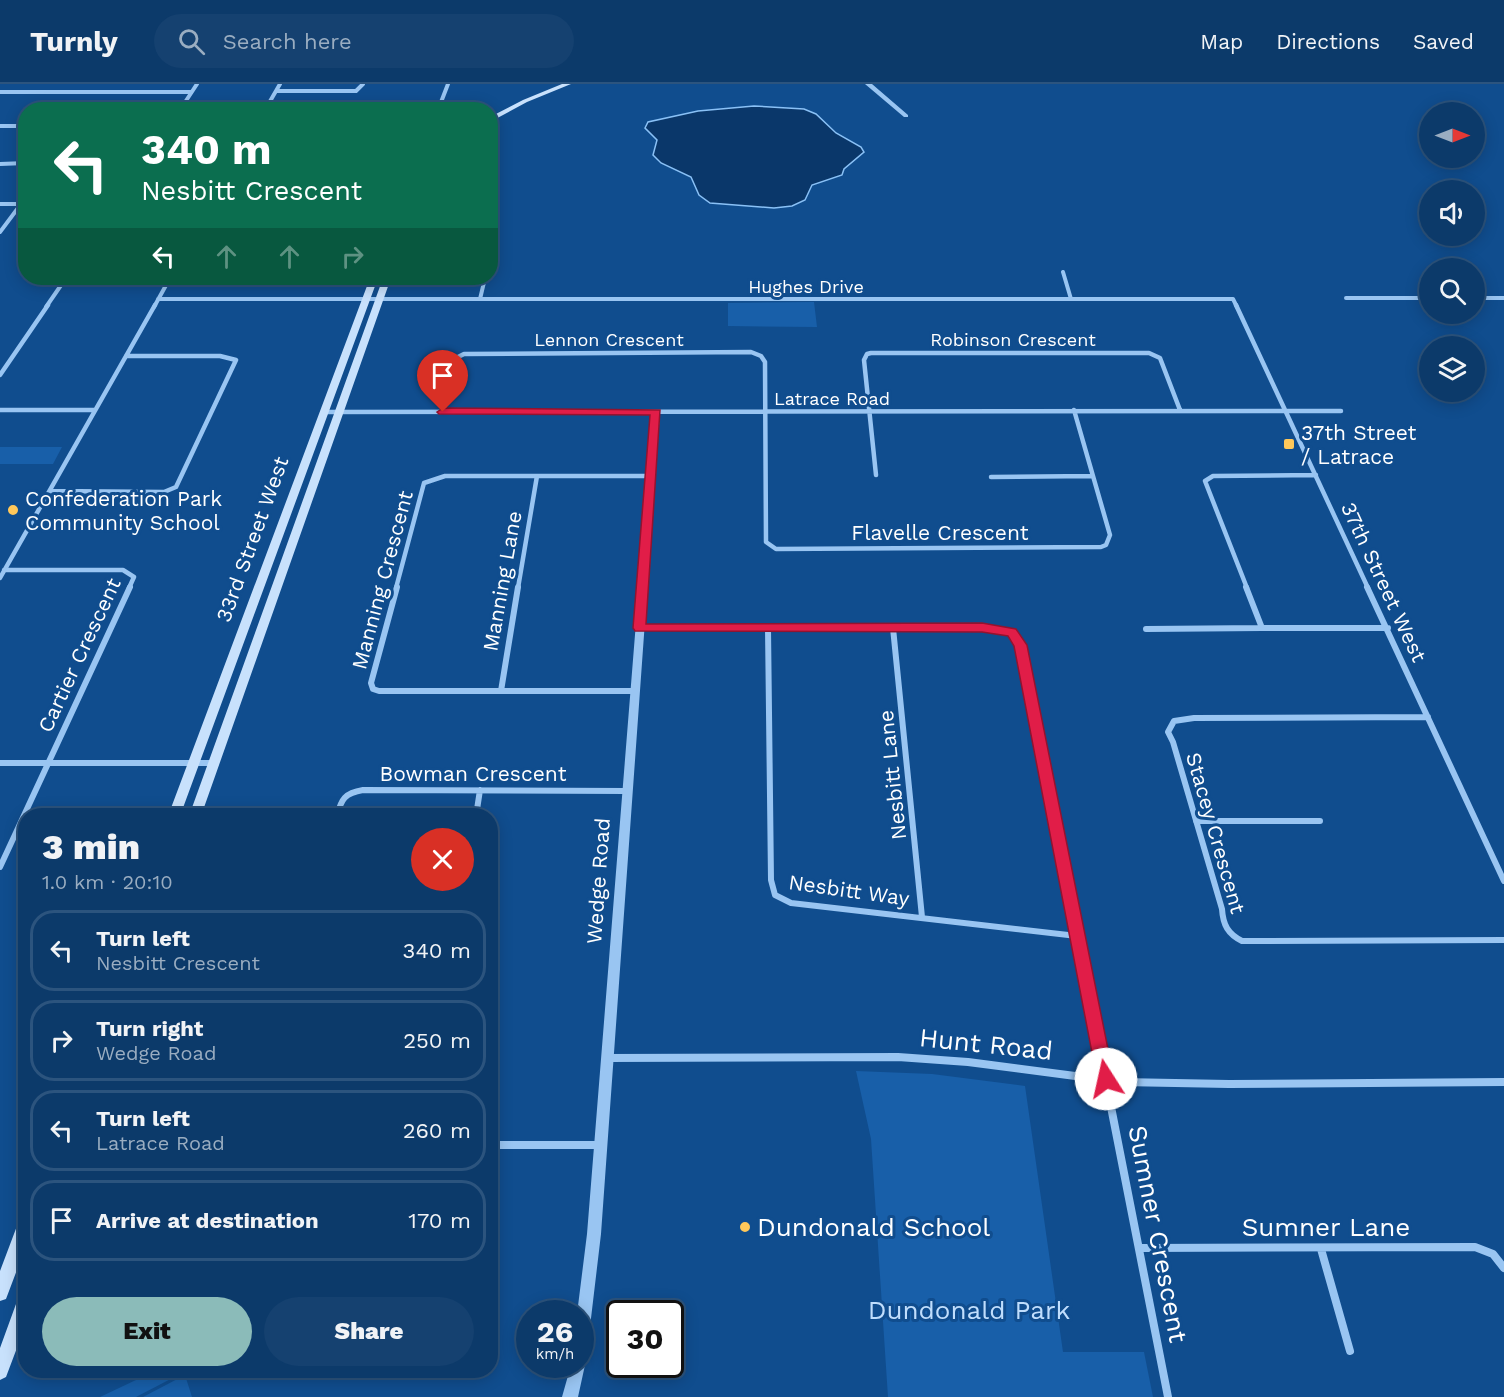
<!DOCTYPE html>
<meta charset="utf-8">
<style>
:root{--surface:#0c3a6a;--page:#154170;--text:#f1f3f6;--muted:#9aadc1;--line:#2c547e;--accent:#8bbbb9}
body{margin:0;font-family:"Work Sans",sans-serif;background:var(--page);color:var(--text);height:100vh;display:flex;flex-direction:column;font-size:22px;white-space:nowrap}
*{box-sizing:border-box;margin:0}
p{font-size:20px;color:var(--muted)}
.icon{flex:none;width:33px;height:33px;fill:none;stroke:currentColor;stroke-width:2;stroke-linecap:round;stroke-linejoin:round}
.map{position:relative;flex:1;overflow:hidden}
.side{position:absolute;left:18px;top:724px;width:480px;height:570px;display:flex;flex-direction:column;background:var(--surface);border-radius:24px;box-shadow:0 3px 15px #0003,0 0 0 2px var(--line)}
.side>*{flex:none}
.top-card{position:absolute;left:18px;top:18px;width:480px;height:183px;border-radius:24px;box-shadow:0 3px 15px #0003,0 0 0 2px var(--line);background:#0b6e4f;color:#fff;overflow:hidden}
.needle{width:39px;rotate:90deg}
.controls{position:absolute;left:1419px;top:18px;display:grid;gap:12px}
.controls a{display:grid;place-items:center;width:66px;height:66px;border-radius:50%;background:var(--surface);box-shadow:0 3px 15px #0003,0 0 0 2px var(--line);font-size:30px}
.speed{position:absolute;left:516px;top:1216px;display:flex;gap:12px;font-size:30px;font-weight:700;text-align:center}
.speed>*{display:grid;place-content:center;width:78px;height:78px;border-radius:50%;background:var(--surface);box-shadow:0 3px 15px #0003,0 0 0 2px var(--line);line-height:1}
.speed small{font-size:15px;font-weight:400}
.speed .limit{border:3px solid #111;border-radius:9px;background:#fff;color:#111}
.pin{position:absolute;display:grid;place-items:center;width:51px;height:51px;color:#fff;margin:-62px -26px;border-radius:50% 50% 50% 0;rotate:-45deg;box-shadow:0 0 6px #0007}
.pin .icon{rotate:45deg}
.me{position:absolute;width:66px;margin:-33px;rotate:350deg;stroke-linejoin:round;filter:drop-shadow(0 0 4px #0008)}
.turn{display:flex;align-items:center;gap:21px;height:126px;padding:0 24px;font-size:27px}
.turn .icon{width:78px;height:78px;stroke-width:2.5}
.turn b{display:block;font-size:42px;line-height:51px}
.lanes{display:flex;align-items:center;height:57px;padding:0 24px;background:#0003;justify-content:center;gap:30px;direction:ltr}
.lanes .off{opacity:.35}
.round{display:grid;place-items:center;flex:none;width:63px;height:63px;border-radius:32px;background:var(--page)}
.summary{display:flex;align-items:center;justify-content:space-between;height:102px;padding:0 24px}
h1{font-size:36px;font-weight:800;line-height:45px}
.cta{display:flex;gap:12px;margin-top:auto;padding:12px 24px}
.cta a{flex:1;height:69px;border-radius:36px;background:var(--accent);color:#111;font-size:24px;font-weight:800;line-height:69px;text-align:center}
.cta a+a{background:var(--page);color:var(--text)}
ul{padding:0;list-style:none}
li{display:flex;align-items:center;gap:18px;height:81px;margin:0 12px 9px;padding:0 12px;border:3px solid var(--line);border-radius:24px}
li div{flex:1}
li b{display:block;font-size:22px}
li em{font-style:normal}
header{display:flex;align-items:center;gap:36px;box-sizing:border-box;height:84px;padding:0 30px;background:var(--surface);border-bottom:2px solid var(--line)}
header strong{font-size:28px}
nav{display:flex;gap:33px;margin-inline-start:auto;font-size:21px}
.search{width:420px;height:54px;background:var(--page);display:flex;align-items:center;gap:15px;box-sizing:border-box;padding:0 21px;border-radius:33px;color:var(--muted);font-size:22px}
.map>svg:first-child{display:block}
.green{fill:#185fa9}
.water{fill:#0a376a;stroke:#8ac1f6;stroke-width:1.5}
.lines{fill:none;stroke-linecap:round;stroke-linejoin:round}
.minor-far3{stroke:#99c5f2;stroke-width:4}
.minor-far2{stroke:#99c5f2;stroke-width:4.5}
.minor-far1{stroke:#99c5f2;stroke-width:6}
.minor{stroke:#99c5f2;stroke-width:8}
.tertiary{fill:#99c5f2;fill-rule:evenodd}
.secondary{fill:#c8e1fc;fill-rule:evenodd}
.route{fill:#e11d48;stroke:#92132f;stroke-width:1.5}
.poi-dot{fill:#ffc85a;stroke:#104d8e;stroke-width:2}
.labels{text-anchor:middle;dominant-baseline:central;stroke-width:6;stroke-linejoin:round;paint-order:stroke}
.far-street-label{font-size:18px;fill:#fff;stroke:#104d8e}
.poi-label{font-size:21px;fill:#fff;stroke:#104d8e;text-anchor:start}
.street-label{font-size:21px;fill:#fff;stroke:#104d8e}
.near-street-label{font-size:26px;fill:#fff;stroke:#104d8e}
.near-poi-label{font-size:26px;fill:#fff;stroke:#104d8e;text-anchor:start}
.near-park-label{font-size:26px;fill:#c0defd;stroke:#104d8e}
</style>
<header>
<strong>Turnly</strong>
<div class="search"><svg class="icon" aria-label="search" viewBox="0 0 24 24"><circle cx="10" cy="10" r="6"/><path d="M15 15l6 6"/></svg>Search here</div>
<nav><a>Map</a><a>Directions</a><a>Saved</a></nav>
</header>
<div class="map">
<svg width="1504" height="1313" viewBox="0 0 1504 1313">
<rect width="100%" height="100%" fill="#104d8e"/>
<path class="green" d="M814 218 817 243 728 242V219Z
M0 363H62L53 380H0Z
M856 987 932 990 1025 1002 1063 1268H1144L1153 1313H888L871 1055Z
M155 1287H186L136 1313H100Z
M185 1291 192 1313H143Z"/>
<path class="water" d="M754 22 804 25 816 30 836 49 861 63 864 68 844 85 842 91 812 101 805 116 792 122 774 124 710 119 699 111 691 93 661 79 653 71 657 56 645 44 648 38 698 27Z"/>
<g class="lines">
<path class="minor-far3" d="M276 7H356L363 0
M0 8H191
M180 26 197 0
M265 26 280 0
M438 26 448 0
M0 42H26
M490 69H495
M0 80 26 79
M0 120H26
M0 148 21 120
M1063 188 1071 215
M1346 214H1430
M1474 214H1504
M158 215H1233L1237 223
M480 215 485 194
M46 223 66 194
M154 223 170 194"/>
<path class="minor-far2" d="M1236 221 1368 504
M0 291 48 221
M0 326H95
M323 328 1341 327
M443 328 456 274 464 270 751 268 761 272 765 278 766 458 776 465 1101 463 1106 461 1110 451 1074 326
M876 391 864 276 867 270 871 269H1149L1160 274 1180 326
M991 393 1092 392
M50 407 164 408 176 403 236 276 220 272H126
M4 486H123L134 493 129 504
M0 494 155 221
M396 504 424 399 445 392H652
M518 504 537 392
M1247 504 1205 397 1213 392 1316 391"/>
<path class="minor-far1" d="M397 503 371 599 373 605 379 607H633
M1246 503 1262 544H1388
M1367 503 1504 797
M639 544H989L1009 548 1021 561 1080 861
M768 544 771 796 775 811 791 819 1077 852
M893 544 922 833
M1146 545 1262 544
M501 607 518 503
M1428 633 1194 634 1174 637 1168 648 1173 658 1222 825C1223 841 1228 850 1242 857L1504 856
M0 679H214
M337 732C341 715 345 709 363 706L626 707
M476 732 480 706
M1196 737H1320
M0 783 130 503"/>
<path class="minor" d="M1079 860 1168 1313
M607 974 898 973 968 978 1121 998 1229 1000 1504 998
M490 1061H600
M1140 1164 1475 1163 1493 1170 1504 1184
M1321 1165 1350 1267"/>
<path class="tertiary" d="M865 0H872L908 31V33H904Z
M653 326H656L660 328 601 1150 587 1268 585 1273 581 1275 585 1281 578 1313H562L571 1281H580V1230H577L587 1150Z"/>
<path class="secondary" d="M562 0H571L527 18 490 38V33L523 16Z
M370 194H378L180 732H168Z
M383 194H391L201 732H189Z
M26 1131V1162L6 1215 0 1217V1187L20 1134Z
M26 1207V1240L6 1293 0 1296V1264L20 1209Z"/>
</g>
<path class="route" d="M443 324 660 326 646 540 982 539 1016 545 1027 561 1114 995 1112 1001 1106 1003 1100 1001 1097 995 1014 562 1008 552 982 548 635 547 633 544 650 331 439 330 437 328Z"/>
<g class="poi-dot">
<rect x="1283" y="354" width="12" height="12" rx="3"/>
<circle cx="13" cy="426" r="6"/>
<circle cx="745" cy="1143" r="6"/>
</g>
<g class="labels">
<g class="far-street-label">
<text x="806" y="202">Hughes Drive</text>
<text x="609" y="255">Lennon Crescent</text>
<text x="1013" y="255">Robinson Crescent</text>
<text x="832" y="314">Latrace Road</text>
</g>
<g class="poi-label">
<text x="1301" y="348">37th Street<tspan x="1301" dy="24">/ Latrace</tspan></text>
<text x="25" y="414">Confederation Park<tspan x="25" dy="24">Community School</tspan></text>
</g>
<g class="street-label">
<text x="940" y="448">Flavelle Crescent</text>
<text transform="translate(252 455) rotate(-70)">33rd Street West</text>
<text transform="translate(382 496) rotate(-75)">Manning Crescent</text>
<text transform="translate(502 497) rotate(-80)">Manning Lane</text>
<text transform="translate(1384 498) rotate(65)">37th Street West</text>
<text transform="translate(79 571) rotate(-65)">Cartier Crescent</text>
<text x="473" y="689">Bowman Crescent</text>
<text transform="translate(892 691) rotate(-96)">Nesbitt Lane</text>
<text transform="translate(1216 749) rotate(74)">Stacey Crescent</text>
<text transform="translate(598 797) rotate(-86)">Wedge Road</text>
<text transform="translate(849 806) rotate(8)">Nesbitt Way</text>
</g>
<g class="near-street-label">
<text transform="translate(986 960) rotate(6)">Hunt Road</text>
<text x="1326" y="1143">Sumner Lane</text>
<text transform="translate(1158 1150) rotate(79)">Sumner Crescent</text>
</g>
<g class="near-poi-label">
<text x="757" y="1143">Dundonald School</text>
</g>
<g class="near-park-label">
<text x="969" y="1226">Dundonald Park</text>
</g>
</g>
</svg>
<div class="controls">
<a><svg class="needle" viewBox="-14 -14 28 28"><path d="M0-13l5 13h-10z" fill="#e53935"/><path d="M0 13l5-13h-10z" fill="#9aadc1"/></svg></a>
<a><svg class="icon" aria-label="sound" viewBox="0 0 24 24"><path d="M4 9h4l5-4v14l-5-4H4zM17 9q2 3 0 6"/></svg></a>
<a><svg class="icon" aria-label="search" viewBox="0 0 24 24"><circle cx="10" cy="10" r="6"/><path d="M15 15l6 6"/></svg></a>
<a><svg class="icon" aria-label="layers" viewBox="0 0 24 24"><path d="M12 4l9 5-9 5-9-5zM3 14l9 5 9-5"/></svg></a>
</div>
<div class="speed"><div>26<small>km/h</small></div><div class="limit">30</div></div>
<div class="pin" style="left:443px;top:328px;background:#d93025"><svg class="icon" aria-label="arrive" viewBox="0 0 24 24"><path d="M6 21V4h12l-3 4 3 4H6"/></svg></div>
<svg class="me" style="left:1106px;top:995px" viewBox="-20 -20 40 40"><circle r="19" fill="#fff"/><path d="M0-13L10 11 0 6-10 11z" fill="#e11d48"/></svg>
<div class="top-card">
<div class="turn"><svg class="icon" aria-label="left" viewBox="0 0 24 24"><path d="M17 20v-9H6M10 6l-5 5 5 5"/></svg><div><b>340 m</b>Nesbitt Crescent</div></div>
<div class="lanes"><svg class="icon" aria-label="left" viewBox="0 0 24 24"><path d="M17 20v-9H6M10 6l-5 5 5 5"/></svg><svg class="icon off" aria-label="ahead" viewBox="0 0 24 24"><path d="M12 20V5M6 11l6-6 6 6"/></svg><svg class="icon off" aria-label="ahead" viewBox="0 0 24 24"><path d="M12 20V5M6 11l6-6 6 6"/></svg><svg class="icon off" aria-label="right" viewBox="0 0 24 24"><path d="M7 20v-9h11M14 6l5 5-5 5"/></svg></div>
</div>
<section class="side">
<div class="summary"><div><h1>3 min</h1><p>1.0 km · 20:10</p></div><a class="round" style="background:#d93025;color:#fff"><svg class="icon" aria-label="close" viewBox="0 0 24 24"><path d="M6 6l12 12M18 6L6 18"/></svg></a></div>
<ul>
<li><svg class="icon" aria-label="left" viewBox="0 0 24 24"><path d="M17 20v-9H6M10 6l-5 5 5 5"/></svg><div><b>Turn left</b><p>Nesbitt Crescent</p></div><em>340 m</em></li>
<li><svg class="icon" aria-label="right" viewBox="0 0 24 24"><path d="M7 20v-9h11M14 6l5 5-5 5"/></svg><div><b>Turn right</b><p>Wedge Road</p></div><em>250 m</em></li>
<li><svg class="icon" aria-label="left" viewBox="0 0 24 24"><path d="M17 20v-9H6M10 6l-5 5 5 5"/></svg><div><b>Turn left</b><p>Latrace Road</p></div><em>260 m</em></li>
<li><svg class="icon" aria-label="arrive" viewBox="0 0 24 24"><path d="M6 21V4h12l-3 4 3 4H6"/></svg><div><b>Arrive at destination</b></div><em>170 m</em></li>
</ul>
<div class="cta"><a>Exit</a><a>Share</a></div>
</section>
</div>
